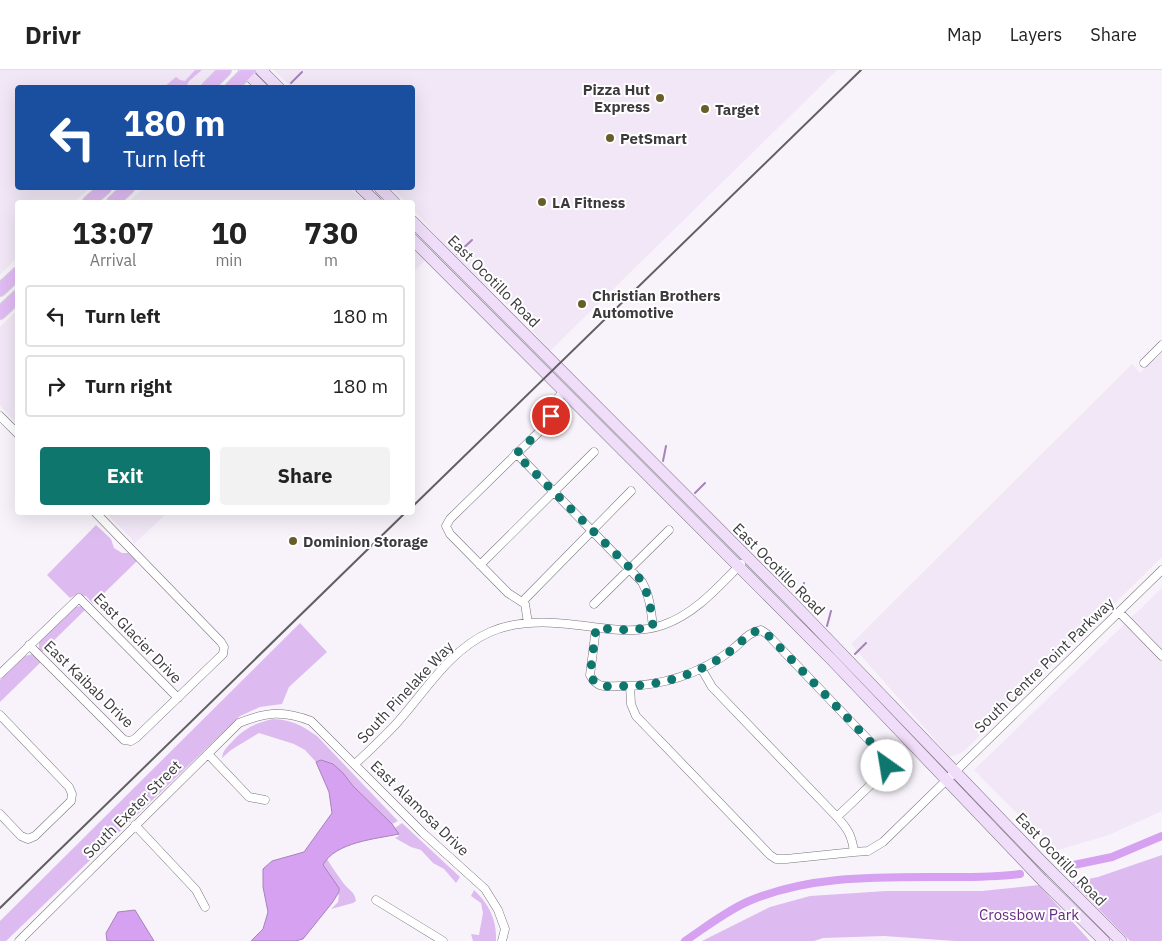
<!DOCTYPE html>
<style>
:root{--surface:#fff;--page:#f2f2f2;--text:#222;--muted:#767676;--line:#e0e0e0;--accent:#0f766e}
body{margin:0;font-family:"IBM Plex Sans",sans-serif;background:var(--page);color:var(--text);height:100vh;display:flex;flex-direction:column;font-size:19px;white-space:nowrap}
*{box-sizing:border-box;margin:0}
p{font-size:16px;color:var(--muted)}
.icon{flex:none;width:28px;height:28px;fill:none;stroke:currentColor;stroke-width:2;stroke-linecap:round;stroke-linejoin:round}
.map{position:relative;flex:1;overflow:hidden}
.drawer{position:absolute;left:15px;top:130px;width:400px;height:315px;display:flex;flex-direction:column;background:var(--surface);border-radius:5px;box-shadow:0 5px 20px #0002}
.drawer>*{flex:none}
.hud{position:absolute;left:15px;top:15px;width:400px;height:105px;border-radius:5px;box-shadow:0 5px 20px #0002;background:#1a4fa0;color:#fff;overflow:hidden}
.pin{position:absolute;display:grid;place-items:center;width:42px;height:42px;color:#fff;margin:-21px;border:2px solid #fff;border-radius:50%;box-shadow:0 1px 5px #0007}
.me{position:absolute;width:55px;margin:-28px;rotate:328deg;stroke-linejoin:round;filter:drop-shadow(0 0 4px #0008)}
.turn{display:flex;align-items:center;gap:18px;height:105px;padding:0 25px;font-size:22px}
.turn .icon{width:65px;height:65px;stroke-width:2.5}
.turn b{display:block;font-size:35px;line-height:42px}
.eta{display:flex;justify-content:space-evenly;align-items:center;height:85px;text-align:center}
.eta b{font-size:30px;font-weight:700;line-height:35px}
.cta{display:flex;gap:10px;margin-top:auto;padding:10px 25px}
.cta a{flex:1;height:58px;border-radius:5px;background:var(--accent);color:#fff;font-size:20px;font-weight:700;line-height:58px;text-align:center}
.cta a+a{background:var(--page);color:var(--text)}
ul{padding:0;list-style:none}
li{display:flex;align-items:center;gap:15px;height:62px;margin:0 10px 8px;padding:0 15px;border:2px solid var(--line);border-radius:5px}
li div{flex:1}
li b{display:block;font-size:19px}
li em{font-style:normal}
header{display:flex;align-items:center;gap:30px;box-sizing:border-box;height:70px;padding:0 25px;background:var(--surface);border-bottom:1px solid var(--line)}
header strong{font-size:24px}
nav{display:flex;gap:28px;margin-inline-start:auto;font-size:18px}
.map>svg:first-child{display:block}
.built{fill:#f1e7f6}
.green{fill:#ddbbf0}
.water{fill:#d5a1f0;stroke:#a782ba}
.lines{fill:none;stroke-linecap:round;stroke-linejoin:round}
.stream{stroke:#a782ba;stroke-width:2}
.canal{stroke:#d5a1f0;stroke-width:8}
.street-casing{stroke:#79747b;stroke-width:9}
.secondary-casing{stroke:#79747b;stroke-width:12}
.primary-casing{stroke:#d4d4d4;stroke-width:14}
.street{stroke:#fff;stroke-width:8}
.secondary{stroke:#f0ddfa;stroke-width:11}
.primary{stroke:#e0bbf4;stroke-width:12}
.rail{stroke:#615f63;stroke-width:2}
.route{stroke:#0f766e;stroke-width:9;stroke-dasharray:0 16.2}
.poi-dot{fill:#665d29;stroke:#fff;stroke-width:2}
.labels{text-anchor:middle;dominant-baseline:central;stroke-width:4;stroke-linejoin:round;paint-order:stroke}
.poi-label{font-size:15px;font-weight:bold;fill:#3c3a3d;stroke:#fff;text-anchor:start}
.street-label{font-size:15px;fill:#3c3a3d;stroke:#fff}
.park-label{font-size:15px;fill:#662783;stroke:#fff}
</style>
<header>
<strong>Drivr</strong>
<nav><a>Map</a><a>Layers</a><a>Share</a></nav>
</header>
<div class="map">
<svg width="1162" height="871" viewBox="0 0 1162 871">
<rect width="100%" height="100%" fill="#f8f3fb"/>
<path class="built" d="M0 0H215L197 17 18 18V118H90L74 132H18L17 188 0 205Z
M274 0H837L550 281 520 247 496 223 481 212 451 183 413 139 412 132H406L391 118H412V18L291 17Z
M144 118H348L367 132H128Z
M413 177 425 190 413 203Z
M17 240V355L0 335V257Z
M1162 282V487L963 682 950 687 851 574 1132 294 1140 303Z
M106 443H167L134 474 131 468Z
M1162 518V741L1109 765 1054 781 974 700Z"/>
<path class="green" d="M195 0H202L189 11 186 17H164L176 7 180 10 185 11Z
M96 455 111 469 114 478 122 483H128L137 491 93 534 86 526 76 525 70 528 47 505Z
M81 536 86 539 42 582 39 579V571L73 537Z
M300 553 327 582 289 617 282 634 260 637 240 646 6 871H0V851Z
M33 584 41 592 0 632V610L25 586Z
M273 649C292 650 301 655 317 666L398 751 392 754 353 716 349 710 321 690 316 692 305 680 294 674 259 663 231 680 222 688C223 680 227 677 232 672 244 658 256 653 273 649Z
M402 753 460 807 456 813 444 799 433 793 421 780 411 777 395 768 399 766 395 758Z
M1162 785V871H1130L1072 812 1098 807Z
M327 789C332 797 338 806 344 814 349 820 355 822 356 831L353 833 331 839 338 832C342 813 328 810 323 795Z
M1039 815 1090 871H955L884 866 823 868 814 871H702L770 837 810 826 886 821H982Z
M474 820C489 834 497 850 496 871H473L471 864 479 865 483 843 481 833 471 826Z"/>
<path class="water" d="M321 690 333 694 343 703 353 716 392 754 399 764C376 769 335 772 323 795L339 818V822L332 833 303 869 295 871H251L263 859 268 842 263 817V799L272 791 304 782 332 743 329 722 316 692Z
M135 840 154 871H107L106 863 118 842Z"/>
<g class="lines">
<path class="stream" d="M291 13 302 2
M397 119 398 118
M457 184 472 170
M663 391 666 376
M695 423 705 413
M799 524 804 513
M827 556 831 541
M855 584 866 573"/>
<path class="canal" d="M1064 797 1112 787 1162 766
M685 871C706 857 726 841 749 831 806 807 868 807 929 807 959 807 989 808 1020 804"/>
<g class="street-casing">
<path id="street" d="M1144 293 1162 275
M0 346 18 364
M516 383 642 512C650 526 651 541 653 557
M480 495 594 382
M522 532 631 421
M594 534 669 460
M1119 542 1162 586
M528 553 525 534 508 523 450 464 446 456 450 449 545 356 551 345 554 332 564 321
M596 558 590 605C597 619 606 616 620 616 659 617 701 604 733 579 742 572 748 562 761 560L767 564 883 685C889 693 887 696 882 704L837 747 712 617 701 598
M29 575 124 670 131 671 136 668 223 584 224 577 221 572 95 442
M0 604 79 528 178 628
M630 616 631 634 636 646 770 785 776 789H786L854 782
M0 645 69 717 72 724 71 731 35 766 28 769 21 766 0 744
M208 684 249 727 265 730
M355 694C369 681 383 668 396 654 426 621 448 581 490 562 517 550 548 551 577 555 605 558 635 565 663 555 695 544 718 517 741 494
M837 747C848 759 852 766 854 782L868 781 883 772 1162 500
M135 755 196 820 205 837
M376 830 443 871
M19 871 239 653C266 642 283 640 311 651L423 763 485 819 498 840 505 859 502 871"/>
</g>
<g class="secondary-casing">
<path id="secondary" d="M244 0 262 18
M261 0 279 18
M361 118 376 132
M380 118 394 132
M412 151 791 531 1041 791 1121 871
M412 169 832 590 1042 810 1104 871"/>
</g>
<g class="primary-casing">
<path id="primary" d="M207 18 225 0
M231 18 249 0
M89 132 105 118
M113 132 128 118
M0 220 18 203
M0 243 18 226"/>
</g>
<use href="#street" class="street"/>
<use href="#secondary" class="secondary"/>
<use href="#primary" class="primary"/>
<path class="rail" d="M412 437 861 0
M0 838 406 442"/>
</g>
<g class="lines">
<path class="route" d="M551 346 545 356 516 384 637 505C649 521 651 538 653 557L629 560 596 558 590 605C597 619 606 616 620 616 659 617 701 604 733 579 742 572 748 562 761 560L767 564 883 685 887 690V696"/>
</g>
<g class="poi-dot">
<circle cx="660" cy="28" r="5"/>
<circle cx="705" cy="39" r="5"/>
<circle cx="610" cy="68" r="5"/>
<circle cx="542" cy="132" r="5"/>
<circle cx="582" cy="234" r="5"/>
<circle cx="293" cy="471" r="5"/>
</g>
<g class="labels">
<g class="poi-label">
<text x="650" y="19" text-anchor="end">Pizza Hut<tspan x="650" dy="17">Express</tspan></text>
<text x="715" y="39">Target</text>
<text x="620" y="68">PetSmart</text>
<text x="552" y="132">LA Fitness</text>
<text x="592" y="225">Christian Brothers<tspan x="592" dy="17">Automotive</tspan></text>
<text x="303" y="471">Dominion Storage</text>
</g>
<g class="street-label">
<text transform="translate(494 211) rotate(45)">East Ocotillo Road</text>
<text transform="translate(779 499) rotate(45)">East Ocotillo Road</text>
<text transform="translate(138 568) rotate(46)">East Glacier Drive</text>
<text transform="translate(1044 595) rotate(-44)">South Centre Point Parkway</text>
<text transform="translate(89 614) rotate(44)">East Kaibab Drive</text>
<text transform="translate(405 622) rotate(-47)">South Pinelake Way</text>
<text transform="translate(420 738) rotate(44)">East Alamosa Drive</text>
<text transform="translate(132 739) rotate(-45)">South Exeter Street</text>
<text transform="translate(1061 789) rotate(46)">East Ocotillo Road</text>
</g>
<g class="park-label">
<text x="1029" y="844">Crossbow Park</text>
</g>
</g>
</svg>
<div class="pin" style="left:551px;top:346px;background:#d93025"><svg class="icon" aria-label="arrive" viewBox="0 0 24 24"><path d="M6 21V4h12l-3 4 3 4H6"/></svg></div>
<svg class="me" style="left:887px;top:696px" viewBox="-20 -20 40 40"><circle r="19" fill="#fff"/><path d="M0-13L10 11 0 6-10 11z" fill="#0f766e"/></svg>
<div class="hud">
<div class="turn"><svg class="icon" aria-label="left" viewBox="0 0 24 24"><path d="M17 20v-9H6M10 6l-5 5 5 5"/></svg><div><b>180 m</b>Turn left</div></div>
</div>
<section class="drawer">
<div class="eta">
<div><b>13:07</b><p>Arrival</p></div>
<div><b>10</b><p>min</p></div>
<div><b>730</b><p>m</p></div>
</div>
<ul>
<li><svg class="icon" aria-label="left" viewBox="0 0 24 24"><path d="M17 20v-9H6M10 6l-5 5 5 5"/></svg><div><b>Turn left</b></div><em>180 m</em></li>
<li><svg class="icon" aria-label="right" viewBox="0 0 24 24"><path d="M7 20v-9h11M14 6l5 5-5 5"/></svg><div><b>Turn right</b></div><em>180 m</em></li>
</ul>
<div class="cta"><a>Exit</a><a>Share</a></div>
</section>
</div>
